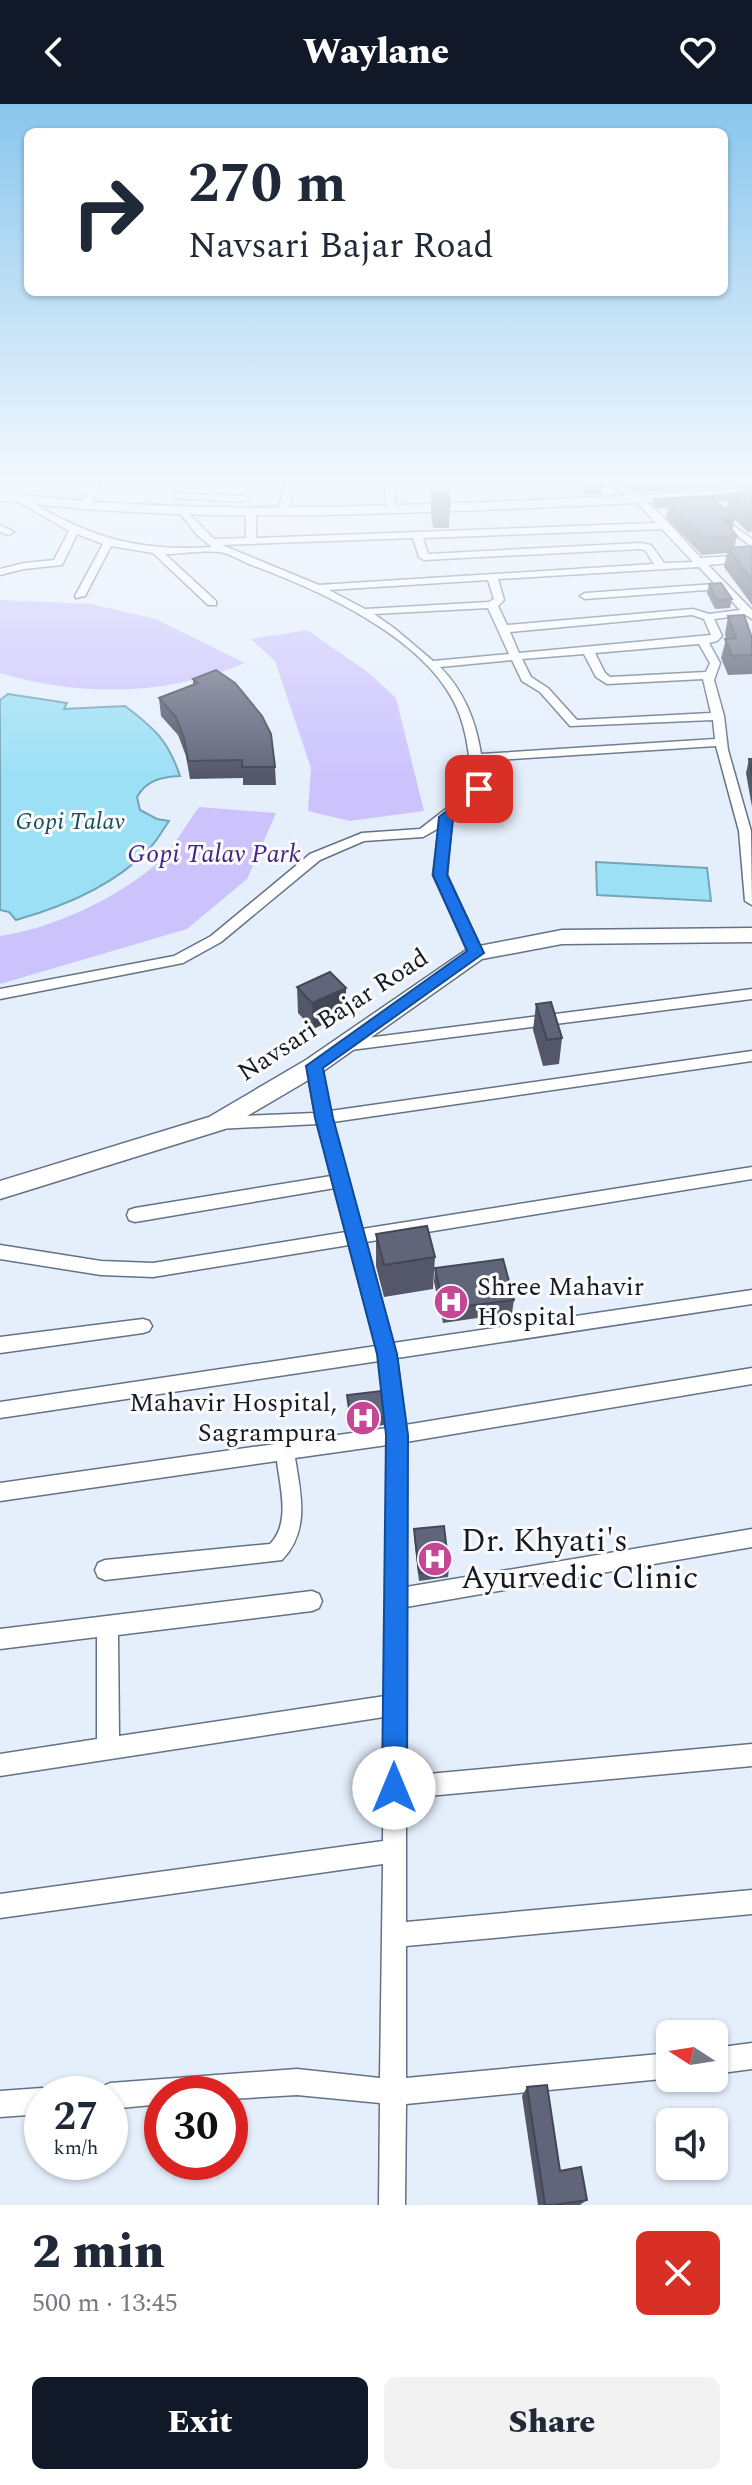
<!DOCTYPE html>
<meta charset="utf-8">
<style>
:root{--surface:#fff;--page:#f2f2f3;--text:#1f2937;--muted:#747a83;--accent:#111827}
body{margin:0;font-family:Spectral,serif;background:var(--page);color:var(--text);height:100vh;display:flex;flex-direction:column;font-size:30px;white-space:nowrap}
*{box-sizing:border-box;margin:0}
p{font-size:26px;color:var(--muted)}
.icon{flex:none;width:44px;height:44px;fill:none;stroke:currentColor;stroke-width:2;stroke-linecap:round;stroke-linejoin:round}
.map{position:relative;height:2101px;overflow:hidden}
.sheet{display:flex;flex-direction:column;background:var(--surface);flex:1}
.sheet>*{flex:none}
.banner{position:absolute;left:24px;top:24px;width:704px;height:168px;border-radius:12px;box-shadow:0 2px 6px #0004;background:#fff;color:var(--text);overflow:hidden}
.needle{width:52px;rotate:282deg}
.tools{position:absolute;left:656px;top:1916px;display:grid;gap:16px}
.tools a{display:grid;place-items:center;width:72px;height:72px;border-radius:12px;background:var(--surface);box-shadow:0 2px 6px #0004;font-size:40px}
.speed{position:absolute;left:24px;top:1972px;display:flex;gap:16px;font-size:40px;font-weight:700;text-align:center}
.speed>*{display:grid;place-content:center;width:104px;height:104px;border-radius:50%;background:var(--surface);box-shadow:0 2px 6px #0004;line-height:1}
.speed small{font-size:20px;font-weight:400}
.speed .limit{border:12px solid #d22;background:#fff;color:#111}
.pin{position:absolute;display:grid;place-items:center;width:68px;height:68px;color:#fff;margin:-34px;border-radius:16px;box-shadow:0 4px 12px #0006}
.me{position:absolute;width:88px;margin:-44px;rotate:0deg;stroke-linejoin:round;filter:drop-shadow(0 0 6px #0008)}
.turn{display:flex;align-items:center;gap:28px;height:168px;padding:0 32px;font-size:36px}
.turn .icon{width:104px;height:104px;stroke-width:2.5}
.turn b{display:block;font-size:56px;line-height:68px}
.round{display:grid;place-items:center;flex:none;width:84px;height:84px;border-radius:12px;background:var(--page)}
.overview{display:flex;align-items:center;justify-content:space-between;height:136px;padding:0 32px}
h1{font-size:48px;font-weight:800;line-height:60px}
.action{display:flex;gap:16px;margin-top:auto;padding:16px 32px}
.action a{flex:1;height:92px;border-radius:12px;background:var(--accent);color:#fff;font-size:32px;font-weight:800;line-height:92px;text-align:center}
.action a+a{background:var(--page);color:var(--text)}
header{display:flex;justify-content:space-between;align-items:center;height:104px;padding:0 32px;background:var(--accent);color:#fff;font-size:36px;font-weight:800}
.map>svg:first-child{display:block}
.green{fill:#ccc3fd}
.water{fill:#9ce0f5;stroke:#74a5b6;stroke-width:2}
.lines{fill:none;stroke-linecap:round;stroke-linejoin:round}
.minor-casing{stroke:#647285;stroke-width:3}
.tertiary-casing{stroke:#647285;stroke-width:3}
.secondary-casing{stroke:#647285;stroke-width:3}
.minor{fill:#fff;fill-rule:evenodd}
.tertiary{fill:#fff;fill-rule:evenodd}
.secondary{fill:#fff;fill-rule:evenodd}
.wall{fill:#535769;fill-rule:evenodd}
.shaded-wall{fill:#434755}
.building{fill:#60657a;stroke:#434755;stroke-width:2}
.route{fill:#1a73e8;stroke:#114b97;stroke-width:2}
.labels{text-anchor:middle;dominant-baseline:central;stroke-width:6;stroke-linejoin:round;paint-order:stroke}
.far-water-label{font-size:24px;font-style:italic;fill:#174e5d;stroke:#fbfbfb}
.park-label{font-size:26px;font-style:italic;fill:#452688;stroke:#fbfbfb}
.street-label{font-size:26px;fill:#151a22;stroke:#fbfbfb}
.poi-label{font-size:26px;fill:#151a22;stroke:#fbfbfb;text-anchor:start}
.near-poi-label{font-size:32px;fill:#151a22;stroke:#fbfbfb;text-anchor:start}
</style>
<header><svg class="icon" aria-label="back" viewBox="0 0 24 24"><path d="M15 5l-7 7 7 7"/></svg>Waylane<svg class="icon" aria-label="heart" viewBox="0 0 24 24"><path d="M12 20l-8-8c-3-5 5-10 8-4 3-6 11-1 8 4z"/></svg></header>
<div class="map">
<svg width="752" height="2101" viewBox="0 0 752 2101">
<rect width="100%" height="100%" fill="#e5effc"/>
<path class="green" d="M0 496 91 500 156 515 245 559C168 592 79 593 0 569Z
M307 526 369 569 396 594 424 707 350 717 308 707 311 664 275 557 251 535Z
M199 703 276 709 247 775 187 825 0 880V832C53 824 111 797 153 763 171 748 185 722 199 703Z"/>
<path class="water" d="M8 590 67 599 64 605 125 602C154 624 168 636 180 672 162 673 146 676 137 693L140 706 157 715 169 717C162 727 156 739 147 747 113 782 62 803 16 816L9 808 0 806V596Z
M596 758 707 764 711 797 597 791Z"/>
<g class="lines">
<g class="minor-casing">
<path id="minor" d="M92 380H101L88 404H82L80 402Z
M285 380H295L288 407 283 410 278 407Z
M385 380H395V407L387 405Z
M438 380H448L449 405 441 403Z
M609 380C641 380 679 432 701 454L752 451V457L708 461 752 506V515L746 511 714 515 722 532 717 537 709 539 720 559 714 576 724 612 728 646 751 727 752 801 745 797 739 727 716 642 482 657 485 685 452 714 447 771 483 849 481 852H471L469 849 433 771 439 724 423 733 364 737 320 756 221 838 183 859 0 895V885L174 852 211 832 310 750 362 729 420 725 473 684C469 654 468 624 453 596 419 531 319 486 254 462 243 458 231 450 220 448 203 446 182 450 165 450L216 497V501H208L153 449 111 442 85 492 76 494 75 492 103 440 77 430 62 461 24 465 0 471V465L24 459 54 456 69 427 17 397V393H23C87 433 137 448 212 443L198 432 179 408 184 405 214 435 246 434V408L251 405 256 408V434L656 419 636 398ZM662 425 693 458 664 459 651 441 640 439 428 450 423 434ZM413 434 419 453 424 456 640 445 645 446 654 460 319 481 222 441ZM699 463 715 480 585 489 580 492 585 495 720 485 740 506 709 510 693 505 507 521 498 502 504 496 498 475ZM488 476 494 495 489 498 365 505 329 486ZM488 504 509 550 433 557 394 524 374 510ZM692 511 704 515 711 531 519 549 510 528ZM699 540 710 559 706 568 610 573 605 569 595 549ZM584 550 596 573 607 580 703 575 711 609 577 616 548 584 531 573 522 555ZM512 556 522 577 540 588 570 622 713 616 715 635 481 650C476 617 464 587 440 563Z
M177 389 244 392 249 395 244 398 174 394V390Z
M715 408 752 435V443L712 413 710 411Z
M0 421 14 428 9 431 0 428Z
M752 885V895L343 947 336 942 343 937Z
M752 947V957L333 1018 362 1125 752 1063V1075L366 1138 393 1239 752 1186V1200L397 1254 405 1321 752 1264V1280L406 1338V1483L752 1425V1443L406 1503V1672L752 1640V1662L406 1694V1818L752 1786V1810L406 1842V1974L670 1949 672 1974 406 2000 405 2101H379L380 1999 297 1991 230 1995V1990H162V2000L110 2005V1990H98L101 1983 110 1979 297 1965 380 1974 383 1760 0 1814V1790L383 1737 384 1613 0 1672V1650L97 1635V1533L0 1545V1525L312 1487 319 1490 322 1497 319 1504 312 1507 118 1531 119 1632 385 1592 387 1341 295 1354C301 1390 310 1427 282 1456L105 1476 98 1473 95 1466 98 1459 105 1456 270 1440C291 1419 280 1383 277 1357L0 1397V1379L387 1324 379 1257 0 1314V1298L376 1242 349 1141 153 1173 101 1171 0 1155V1141L101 1157 153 1159 346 1128 335 1084 135 1118 129 1116 127 1111 129 1106 135 1104 331 1072 318 1020 217 1025 209 1019 217 1013 315 1009 306 962 314 957 322 962 330 1007Z
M143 1215 149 1217 152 1222 149 1227 143 1229 0 1249V1233Z
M752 1939V1965L714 1970V1944Z
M42 1984 52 1990H42V2010L0 2013V1987Z"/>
</g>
<g class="tertiary-casing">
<path id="tertiary" d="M752 384V392C645 399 538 404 430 408 286 413 144 415 0 396V388C144 407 286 405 430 400 538 396 645 392 752 384Z"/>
</g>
<g class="secondary-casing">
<path id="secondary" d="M752 824V838L562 840 482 855 322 968 225 1025 0 1095V1077L209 1013 306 956 469 844 562 826Z"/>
</g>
<use href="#minor" class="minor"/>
<use href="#tertiary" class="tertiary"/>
<use href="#secondary" class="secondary"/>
</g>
<path class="wall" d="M582 380H602V390L585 391Z
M620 380H752V427L748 428 734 415 732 427 737 432 734 444 752 442V501L724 463 727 449 702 451 666 414 668 403 656 404 653 401 654 395 729 391 749 386 750 382 639 388ZM722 397H728L726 406 716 398Z
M431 388 450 401 449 424H433L431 411Z
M709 480 732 495 730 504 715 505 707 489Z
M728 512 752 534V570L728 571 721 554 726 535 725 530Z
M216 566 275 663 276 681H243V674L190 675 186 652 178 631 161 612 159 594 193 581V575Z
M749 655H752V703L746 669Z
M297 883 346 884V910L313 925 298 909Z
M536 900 562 934 559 960 543 962 533 926Z
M376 1130 435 1153 433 1185 384 1193 376 1162Z
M435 1164 514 1196 512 1209 443 1219 434 1178Z
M347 1291 384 1313V1321L351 1326Z
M414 1425 449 1465 448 1473 419 1477 414 1433Z
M527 1983 560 2067 587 2096 580 2101H538L522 1992Z"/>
<path class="shaded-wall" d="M729 391 728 397 673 402 669 398 668 403 656 404 657 398Z
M752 410V427L748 428Z
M735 413 731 430 722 415Z
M346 884V910L313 925 312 899Z"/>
<path class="building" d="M585 380H602L603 382H586Z
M752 386V410L729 390Z
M431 388H447L450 401H434Z
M736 390 657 398 654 395 673 394Z
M711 394 735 413 722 415 737 432 705 434 669 398Z
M752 442V477L728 444Z
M721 479 732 495 717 496 709 480Z
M744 511 752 534V551L732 552 725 535 736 534 728 512Z
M216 566 235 579 262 612 271 630 275 663H242V656L188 657 184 634 176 613 159 594 198 579 193 575Z
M749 655H752V671Z
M330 868 346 884 312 899 297 883Z
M551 898 562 934 547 936 536 900Z
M427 1122 435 1153 384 1161 376 1130Z
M503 1155 514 1196 444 1205 435 1164Z
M381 1287 384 1313 351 1318 347 1291Z
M444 1422 449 1465 419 1469 414 1425Z
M547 1981 560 2067 581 2063 587 2096 554 2101H545L527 1983Z"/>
<linearGradient id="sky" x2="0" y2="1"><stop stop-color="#89c6ed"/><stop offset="0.56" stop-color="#f3f8fe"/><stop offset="1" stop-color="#f3f8fe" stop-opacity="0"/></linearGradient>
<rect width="752" height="674" fill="url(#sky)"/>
<path class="route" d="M479 681 486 685 484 688 453 715 447 771 484 849 323 964 333 1014 397 1250 408 1331 407 1684 403 1693 394 1697 385 1693 382 1684 386 1331 377 1250 315 1014 306 962 467 847 433 771 439 713Z"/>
<defs>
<g id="hospital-disc" transform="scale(1.8)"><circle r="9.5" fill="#c54795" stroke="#fbfbfb"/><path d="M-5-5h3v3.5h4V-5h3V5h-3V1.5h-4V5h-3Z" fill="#fff"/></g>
</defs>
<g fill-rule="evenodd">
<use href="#hospital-disc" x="451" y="1198"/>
<use href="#hospital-disc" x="363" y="1314"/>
<use href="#hospital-disc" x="435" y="1455"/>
</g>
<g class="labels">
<g class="far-water-label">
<text x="70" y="718">Gopi Talav</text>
</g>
<g class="park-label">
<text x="214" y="750">Gopi Talav Park</text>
</g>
<g class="street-label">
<text transform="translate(333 911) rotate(-33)">Navsari Bajar Road</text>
</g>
<g class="poi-label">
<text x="477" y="1183">Shree Mahavir<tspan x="477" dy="30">Hospital</tspan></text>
<text x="337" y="1299" text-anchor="end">Mahavir Hospital,<tspan x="337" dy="30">Sagrampura</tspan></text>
</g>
<g class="near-poi-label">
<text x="461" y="1437">Dr. Khyati's<tspan x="461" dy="37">Ayurvedic Clinic</tspan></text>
</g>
</g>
</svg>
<div class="tools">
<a><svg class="needle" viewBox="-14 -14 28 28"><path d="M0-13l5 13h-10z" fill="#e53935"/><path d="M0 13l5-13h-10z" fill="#747a83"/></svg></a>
<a><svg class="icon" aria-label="sound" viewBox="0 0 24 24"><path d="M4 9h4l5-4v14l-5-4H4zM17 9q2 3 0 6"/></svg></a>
</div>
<div class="speed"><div>27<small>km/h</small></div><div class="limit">30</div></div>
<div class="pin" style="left:479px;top:685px;background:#d93025"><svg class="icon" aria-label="arrive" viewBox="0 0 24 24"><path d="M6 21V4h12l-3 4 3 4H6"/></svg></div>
<svg class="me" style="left:394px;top:1684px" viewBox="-20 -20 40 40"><circle r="19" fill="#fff"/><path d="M0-13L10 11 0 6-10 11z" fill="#1a73e8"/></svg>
<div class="banner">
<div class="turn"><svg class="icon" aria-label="right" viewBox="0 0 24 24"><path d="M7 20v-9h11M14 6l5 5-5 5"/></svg><div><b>270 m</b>Navsari Bajar Road</div></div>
</div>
</div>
<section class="sheet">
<div class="overview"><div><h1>2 min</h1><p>500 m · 13:45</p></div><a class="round" style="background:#d93025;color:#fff"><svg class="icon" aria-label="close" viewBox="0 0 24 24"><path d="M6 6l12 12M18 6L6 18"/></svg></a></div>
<div class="action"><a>Exit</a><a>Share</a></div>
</section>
